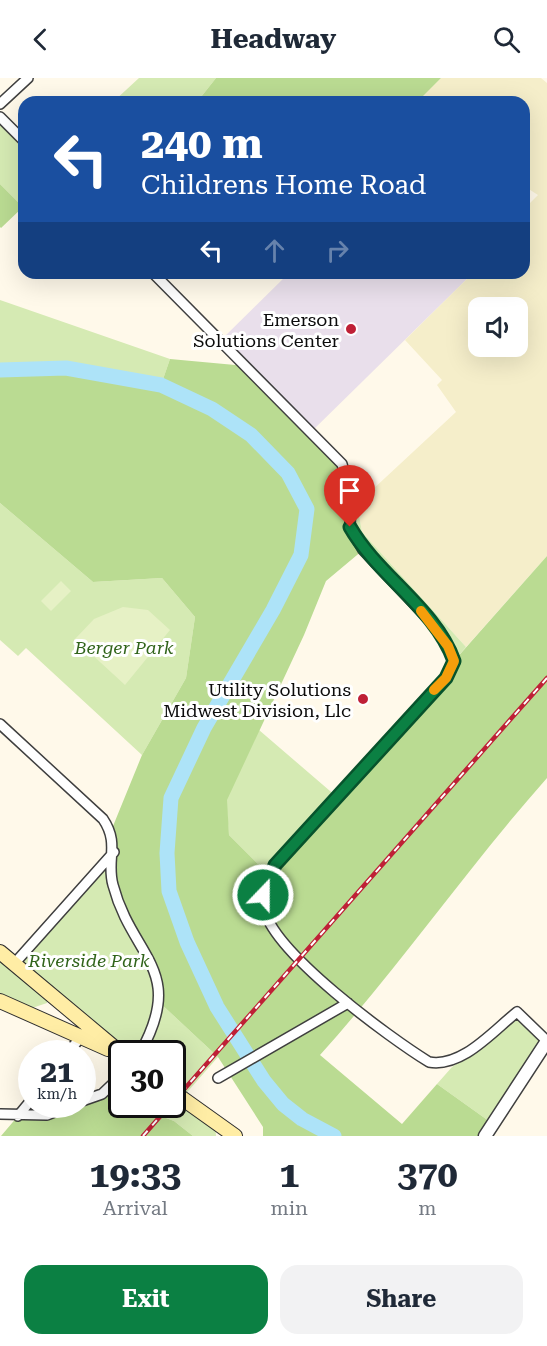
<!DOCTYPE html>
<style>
:root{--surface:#fff;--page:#f2f2f3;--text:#1f2937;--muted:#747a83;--accent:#0b8043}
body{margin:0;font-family:"Roboto Serif",serif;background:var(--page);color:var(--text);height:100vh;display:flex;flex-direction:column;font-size:22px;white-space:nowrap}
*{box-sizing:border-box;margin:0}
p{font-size:20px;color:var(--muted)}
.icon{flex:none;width:33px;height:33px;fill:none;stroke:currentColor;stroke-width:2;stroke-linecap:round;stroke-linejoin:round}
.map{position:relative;height:1058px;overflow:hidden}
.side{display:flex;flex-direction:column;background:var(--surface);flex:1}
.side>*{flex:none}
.hud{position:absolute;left:18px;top:18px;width:512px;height:183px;border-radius:18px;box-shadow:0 6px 24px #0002;background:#1a4fa0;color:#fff;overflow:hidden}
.controls{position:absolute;left:468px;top:219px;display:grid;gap:12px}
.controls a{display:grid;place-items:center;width:60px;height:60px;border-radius:12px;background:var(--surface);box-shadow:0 6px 24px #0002;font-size:30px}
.speed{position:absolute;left:18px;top:962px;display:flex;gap:12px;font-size:30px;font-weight:700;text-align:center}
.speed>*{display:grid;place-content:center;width:78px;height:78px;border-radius:50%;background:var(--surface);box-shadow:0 6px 24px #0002;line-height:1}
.speed small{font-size:15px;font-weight:400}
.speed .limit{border:3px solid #111;border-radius:9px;background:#fff;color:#111}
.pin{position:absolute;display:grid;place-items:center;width:51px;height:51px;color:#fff;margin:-62px -26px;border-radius:50% 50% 50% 0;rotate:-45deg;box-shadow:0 0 6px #0007}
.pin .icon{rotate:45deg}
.me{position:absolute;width:66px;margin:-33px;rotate:22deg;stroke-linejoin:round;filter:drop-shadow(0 0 4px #0008)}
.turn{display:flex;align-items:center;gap:21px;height:126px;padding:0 24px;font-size:27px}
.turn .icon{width:78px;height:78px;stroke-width:2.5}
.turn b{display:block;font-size:42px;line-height:51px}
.lanes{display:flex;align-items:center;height:57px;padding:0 24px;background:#0003;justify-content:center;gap:30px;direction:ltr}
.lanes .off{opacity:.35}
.eta{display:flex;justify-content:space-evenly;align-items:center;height:102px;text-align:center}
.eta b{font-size:36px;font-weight:700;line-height:42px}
.action{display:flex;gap:12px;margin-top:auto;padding:12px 24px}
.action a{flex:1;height:69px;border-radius:18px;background:var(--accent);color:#fff;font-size:24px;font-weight:700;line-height:69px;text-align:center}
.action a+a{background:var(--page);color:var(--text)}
header{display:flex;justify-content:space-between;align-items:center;height:78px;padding:0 24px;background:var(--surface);font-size:27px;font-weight:700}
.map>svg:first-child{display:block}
.industrial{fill:#e9dfeb}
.farmland{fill:#f5eeca;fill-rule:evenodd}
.green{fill:#d5eab3}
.forest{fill:#badb92}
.pitch{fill:#e6f1c5}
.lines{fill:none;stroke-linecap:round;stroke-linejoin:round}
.river{stroke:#ade3f8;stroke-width:15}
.minor-casing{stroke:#3f3f3f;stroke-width:12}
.tertiary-casing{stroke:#3f3f3f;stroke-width:15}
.secondary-casing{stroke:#2e2e2e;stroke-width:16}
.minor{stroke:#fff;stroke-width:9}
.tertiary{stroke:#fff;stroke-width:12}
.secondary{stroke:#ffeda5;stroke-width:14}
.rail-casing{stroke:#bf2036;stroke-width:4.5}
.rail{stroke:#fff;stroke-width:2;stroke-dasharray:7;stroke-linecap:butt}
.route-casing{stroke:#07532c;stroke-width:15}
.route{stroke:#0b8043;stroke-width:10}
.slow{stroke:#f59e0b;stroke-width:10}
.poi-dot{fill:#bf2036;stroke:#fff;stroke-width:2}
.labels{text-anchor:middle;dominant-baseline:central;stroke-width:6;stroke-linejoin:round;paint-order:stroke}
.poi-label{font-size:18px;fill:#0c0c0c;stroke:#fff;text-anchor:end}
.park-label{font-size:18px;font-style:italic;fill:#31641b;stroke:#fff}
</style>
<header><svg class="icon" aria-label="back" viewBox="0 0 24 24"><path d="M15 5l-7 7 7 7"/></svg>Headway<svg class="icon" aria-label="search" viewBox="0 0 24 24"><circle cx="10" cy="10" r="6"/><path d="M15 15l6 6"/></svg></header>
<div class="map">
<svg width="547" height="1058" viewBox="0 0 547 1058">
<rect width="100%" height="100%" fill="#fff9ea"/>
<path class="industrial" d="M289 195H473L311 354 220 263Z"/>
<path class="farmland" d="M441 0H541L547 5V478L466 569 362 454 357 426 456 334 437 307 442 302 405 262 473 195H524V131L538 117 524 108V24H424L420 20ZM478 230H518V268H478Z"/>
<path class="green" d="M139 0H216L197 24H113Z
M5 44 24 63 23 129 0 106V48Z
M0 222 170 281 161 307 66 290 0 292Z
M0 425 93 504 162 500 195 539 186 600 142 677 26 570 18 578 0 562Z
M357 426 362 454 466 569 454 583 448 568 363 472 350 449V431Z
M259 652 337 719 275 787H259L229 757 226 722Z
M114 774 150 880 159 924 218 979 182 1020 215 1044 216 1058H193L174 1043 129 1026H172V975H122L47 917V925L32 930 0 915V874L13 886Z
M520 939 547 963 493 1046 437 1006 452 989Z"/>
<path class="forest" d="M216 0H441L421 20 424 24H197Z
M0 106 23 129 1 150 0 149Z
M170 281 246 288 342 386 350 449 363 472 326 503 304 557 227 722 229 757 259 787 276 786 446 600 454 583 547 478V700C468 789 400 888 320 977L402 1046 437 1006 493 1046 485 1058H263V1049L218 979 159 924 158 905 117 822 111 753 142 677 186 600 195 539 162 500 93 504 0 425V292L66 290 161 307Z
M102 1016 121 1023 122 1026H129L174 1043 193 1058H1L18 1038 47 1037Z"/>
<path class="pitch" d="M61 503 71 513 51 533 41 523Z
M123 529 148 532 170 552 125 607 75 561 94 541Z"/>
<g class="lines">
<path class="river" d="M0 292 66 290 161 307 212 331 251 357 288 395 307 431 301 477 273 532 204 650 171 720 167 775 169 813 187 864 217 929 264 1003 283 1026 302 1041 334 1058"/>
<g class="minor-casing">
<path id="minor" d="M0 26 28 0
M0 39 24 63
M153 195 342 386 351 420 350 449 363 472 432 545 448 568 454 583 446 600 275 787C267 801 261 813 264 830 272 874 390 960 429 984 462 990 493 953 517 934L547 963
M0 646 103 741C120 766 106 782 113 807 132 880 187 891 140 975
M14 886 114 774
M68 975 83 956
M218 1000 348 925
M82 1023 102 1016 122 997
M0 1036 47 1037 75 1026
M18 1038 32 1021"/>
</g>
<g class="tertiary-casing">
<path id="tertiary" d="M485 1058 547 963"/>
</g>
<g class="secondary-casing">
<path id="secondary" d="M0 874 122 976
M0 923 108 971
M172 1013 235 1058"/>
</g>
<use href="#minor" class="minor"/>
<use href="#tertiary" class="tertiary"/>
<use href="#secondary" class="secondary"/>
<g class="rail-casing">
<path id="rail" d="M172 1025 547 600
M143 1058 171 1026"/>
</g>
<use href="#rail" class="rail"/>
</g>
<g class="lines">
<g class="route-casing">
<path id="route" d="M263 817 275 787 446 600 454 583C435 530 378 498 350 449"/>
</g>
<use href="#route" class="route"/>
<path class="slow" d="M421 533 448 568 454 583 446 600 434 612"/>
</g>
<g class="poi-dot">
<circle cx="351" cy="251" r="6"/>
<circle cx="363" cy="621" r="6"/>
</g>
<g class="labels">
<g class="poi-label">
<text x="339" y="241">Emerson<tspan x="339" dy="21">Solutions Center</tspan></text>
<text x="351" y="611">Utility Solutions<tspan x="351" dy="21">Midwest Division, Llc</tspan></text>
</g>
<g class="park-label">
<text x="124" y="569">Berger Park</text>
<text x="89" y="882">Riverside Park</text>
</g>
</g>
</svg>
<div class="controls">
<a><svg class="icon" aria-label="sound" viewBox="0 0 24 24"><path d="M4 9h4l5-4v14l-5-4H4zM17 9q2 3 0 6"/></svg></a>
</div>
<div class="speed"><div>21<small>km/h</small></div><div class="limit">30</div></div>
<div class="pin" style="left:350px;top:449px;background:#d93025"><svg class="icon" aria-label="arrive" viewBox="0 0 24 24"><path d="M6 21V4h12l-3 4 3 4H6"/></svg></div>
<svg class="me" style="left:263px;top:817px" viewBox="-20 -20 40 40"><circle r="17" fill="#0b8043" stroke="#fff" stroke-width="3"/><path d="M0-11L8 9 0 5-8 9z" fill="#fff"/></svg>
<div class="hud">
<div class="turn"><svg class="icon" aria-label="left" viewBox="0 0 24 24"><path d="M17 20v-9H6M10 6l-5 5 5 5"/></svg><div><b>240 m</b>Childrens Home Road</div></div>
<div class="lanes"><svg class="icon" aria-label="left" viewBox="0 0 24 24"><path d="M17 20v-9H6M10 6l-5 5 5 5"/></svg><svg class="icon off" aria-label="ahead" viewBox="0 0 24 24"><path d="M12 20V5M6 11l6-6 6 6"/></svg><svg class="icon off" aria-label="right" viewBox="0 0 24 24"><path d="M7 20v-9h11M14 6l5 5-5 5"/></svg></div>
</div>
</div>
<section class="side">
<div class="eta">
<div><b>19:33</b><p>Arrival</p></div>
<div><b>1</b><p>min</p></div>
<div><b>370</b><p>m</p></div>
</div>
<div class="action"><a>Exit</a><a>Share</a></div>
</section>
